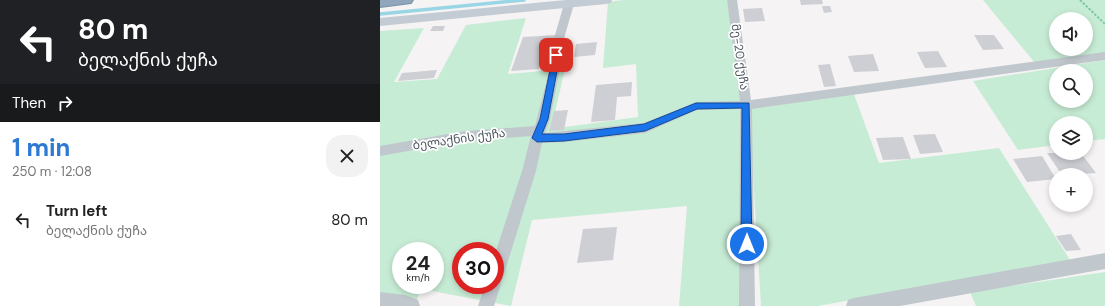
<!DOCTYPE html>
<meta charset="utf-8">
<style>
:root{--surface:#fff;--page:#f2f2f2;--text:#222;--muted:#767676;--accent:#2d79d4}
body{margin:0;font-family:"DM Sans","Noto Sans Georgian",sans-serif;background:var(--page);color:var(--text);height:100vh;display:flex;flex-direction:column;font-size:15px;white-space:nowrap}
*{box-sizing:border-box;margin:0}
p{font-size:13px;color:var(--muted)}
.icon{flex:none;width:22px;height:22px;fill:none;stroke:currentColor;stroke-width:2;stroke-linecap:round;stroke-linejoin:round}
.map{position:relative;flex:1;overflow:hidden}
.drawer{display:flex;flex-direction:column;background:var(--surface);width:380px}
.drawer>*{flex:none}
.top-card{background:#202124;color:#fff;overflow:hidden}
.tools{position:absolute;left:669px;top:12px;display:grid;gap:8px}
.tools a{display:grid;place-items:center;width:44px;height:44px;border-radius:50%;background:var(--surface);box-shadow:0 2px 6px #0003;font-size:20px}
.speed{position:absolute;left:12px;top:242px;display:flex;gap:8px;font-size:20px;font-weight:700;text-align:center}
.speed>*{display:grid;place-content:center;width:52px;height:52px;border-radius:50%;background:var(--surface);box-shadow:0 2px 6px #0003;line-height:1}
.speed small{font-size:10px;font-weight:400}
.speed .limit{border:6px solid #d22;background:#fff;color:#111}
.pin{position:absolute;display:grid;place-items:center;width:34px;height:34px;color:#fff;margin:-17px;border-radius:8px;box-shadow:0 2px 6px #0006}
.me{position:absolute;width:44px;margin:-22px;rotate:0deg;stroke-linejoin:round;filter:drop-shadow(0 0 3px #0008)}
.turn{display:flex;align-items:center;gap:14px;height:84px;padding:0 12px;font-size:18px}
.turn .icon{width:52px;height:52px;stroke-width:2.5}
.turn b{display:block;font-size:28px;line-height:34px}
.then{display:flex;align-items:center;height:38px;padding:0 12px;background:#0003;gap:8px;font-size:15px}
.round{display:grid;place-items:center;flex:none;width:42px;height:42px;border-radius:16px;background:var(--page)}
.head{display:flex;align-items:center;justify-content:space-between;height:68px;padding:0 12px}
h1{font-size:24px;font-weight:700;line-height:30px;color:var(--accent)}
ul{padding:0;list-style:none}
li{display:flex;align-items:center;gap:12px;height:60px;padding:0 12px}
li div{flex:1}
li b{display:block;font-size:15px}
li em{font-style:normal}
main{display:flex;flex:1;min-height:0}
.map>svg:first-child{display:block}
.green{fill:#c7ecd5;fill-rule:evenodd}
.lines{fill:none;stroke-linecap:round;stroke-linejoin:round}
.stream{stroke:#99d6e5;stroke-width:3.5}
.building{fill:#cdcfd4}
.highway-casing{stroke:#7b91a7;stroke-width:2}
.path{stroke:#82c7a4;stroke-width:2;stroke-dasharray:2.5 1.5;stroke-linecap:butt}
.street{fill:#c0c7cd;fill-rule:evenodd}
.secondary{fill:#c3cbd4;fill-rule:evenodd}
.highway{fill:#90a6bc;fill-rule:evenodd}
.route{fill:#1a73e8;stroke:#114b97}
.labels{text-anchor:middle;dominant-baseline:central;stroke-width:3.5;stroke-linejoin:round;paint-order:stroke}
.street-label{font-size:12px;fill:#4c565e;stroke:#fff}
</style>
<main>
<section class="drawer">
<div class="top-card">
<div class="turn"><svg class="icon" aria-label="left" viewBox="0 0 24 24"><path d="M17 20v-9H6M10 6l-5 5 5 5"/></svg><div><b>80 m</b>ბელაქნის ქუჩა</div></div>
<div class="then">Then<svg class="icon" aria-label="right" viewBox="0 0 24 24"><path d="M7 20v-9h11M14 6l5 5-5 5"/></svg></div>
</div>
<div class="head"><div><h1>1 min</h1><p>250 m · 12:08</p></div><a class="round"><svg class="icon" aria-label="close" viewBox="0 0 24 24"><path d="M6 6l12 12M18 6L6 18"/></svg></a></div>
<ul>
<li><svg class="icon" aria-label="left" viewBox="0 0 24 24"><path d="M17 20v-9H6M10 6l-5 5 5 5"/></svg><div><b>Turn left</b><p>ბელაქნის ქუჩა</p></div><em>80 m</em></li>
</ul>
</section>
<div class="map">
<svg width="725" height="306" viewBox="0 0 725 306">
<rect width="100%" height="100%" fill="#f5f3f3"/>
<path class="green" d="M243 0H347L363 111 364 306H299L307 206 152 220 131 306 41 289 34 306H0V31L44 28 14 82 57 79 86 25 146 18 128 74 185 69 171 129 258 117 256 64 223 68 228 2ZM21 251H55V285H21ZM81 251H115V285H81Z
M603 0H725V54L655 63ZM676 19H706V49H676Z
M725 60V139L706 141V123H676V145L638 150 593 81ZM676 71H706V101H676Z
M474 94 499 163 619 148 690 260 438 306H381L369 109Z
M725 272V306H596L590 292Z"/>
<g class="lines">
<path class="stream" d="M0 14 144 0"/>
</g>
<path class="building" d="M420 0H442L443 4 421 5Z
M442 6H450L452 12 444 13Z
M382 8 385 21 365 22 363 9Z
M53 26H65L63 31H50Z
M178 35 173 56H163L159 69 131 71 143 37Z
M594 35H614L624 49 603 50Z
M217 42 215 55 194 57 196 44Z
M558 51 567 67 545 68 537 52Z
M493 54 499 71 474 72 468 56Z
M450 64 456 86 444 87 438 65Z
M57 70 54 78 18 81 22 73Z
M252 82 251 96 237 97 235 120 211 122 216 85Z
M188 110 184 130 169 131 174 111Z
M555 134 563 152 540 154 533 135Z
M523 137 531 159 503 160 496 138Z
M667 153H701L716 173 682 175Z
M662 156 676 179 647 182 633 159Z
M237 227 233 260 197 263 203 229Z
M691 234 701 250 686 251 676 236Z"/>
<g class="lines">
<g class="highway-casing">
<path id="highway" d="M0 0H33L31 3 0 7Z"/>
</g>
<path class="path" d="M700 0 725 24"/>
<path class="street" d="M347 0H357L371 100 725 52V60L372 109 375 306H359L360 109 317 110 265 133 185 142 162 143 156 171 114 306H98L105 285H115V254L142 171 151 136 85 141 0 156V146L85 131 155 126 170 68 173 42 184 4 189 1 194 4 183 42 180 68 170 119 165 133 264 123 316 102 360 101Z
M725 253V269L520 306H466L468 300 474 298Z
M0 292 25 295 38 300 40 306H0Z"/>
<path class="secondary" d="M186 0H232L231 3 226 4 0 26V18Z"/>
<use href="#highway" class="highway"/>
</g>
<path class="route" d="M176 52 180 55 168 119 162 134H184L264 124 316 103H369L372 244 371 248 367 249 363 248 361 244 362 108 317 109 265 131 184 141 157 142 152 138 160 119 173 55Z"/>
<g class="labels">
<g class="street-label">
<text transform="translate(360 57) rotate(82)">მე-20 ქუჩა</text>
<text transform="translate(79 139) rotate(-8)">ბელაქნის ქუჩა</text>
</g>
</g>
</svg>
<div class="tools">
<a><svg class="icon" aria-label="sound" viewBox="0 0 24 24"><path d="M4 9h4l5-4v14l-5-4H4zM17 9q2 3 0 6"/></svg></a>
<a><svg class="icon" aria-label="search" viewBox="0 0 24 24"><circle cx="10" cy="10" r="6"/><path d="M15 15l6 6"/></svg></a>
<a><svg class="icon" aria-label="layers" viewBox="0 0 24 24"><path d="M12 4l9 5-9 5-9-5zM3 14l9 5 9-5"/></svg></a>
<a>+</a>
</div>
<div class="speed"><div>24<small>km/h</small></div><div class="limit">30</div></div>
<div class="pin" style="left:176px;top:55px;background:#d93025"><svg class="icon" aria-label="arrive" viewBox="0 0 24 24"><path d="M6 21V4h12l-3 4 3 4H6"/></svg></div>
<svg class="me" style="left:367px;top:244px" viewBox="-20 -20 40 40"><circle r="17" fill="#1a73e8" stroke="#fff" stroke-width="3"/><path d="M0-11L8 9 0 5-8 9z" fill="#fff"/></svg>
</div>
</main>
